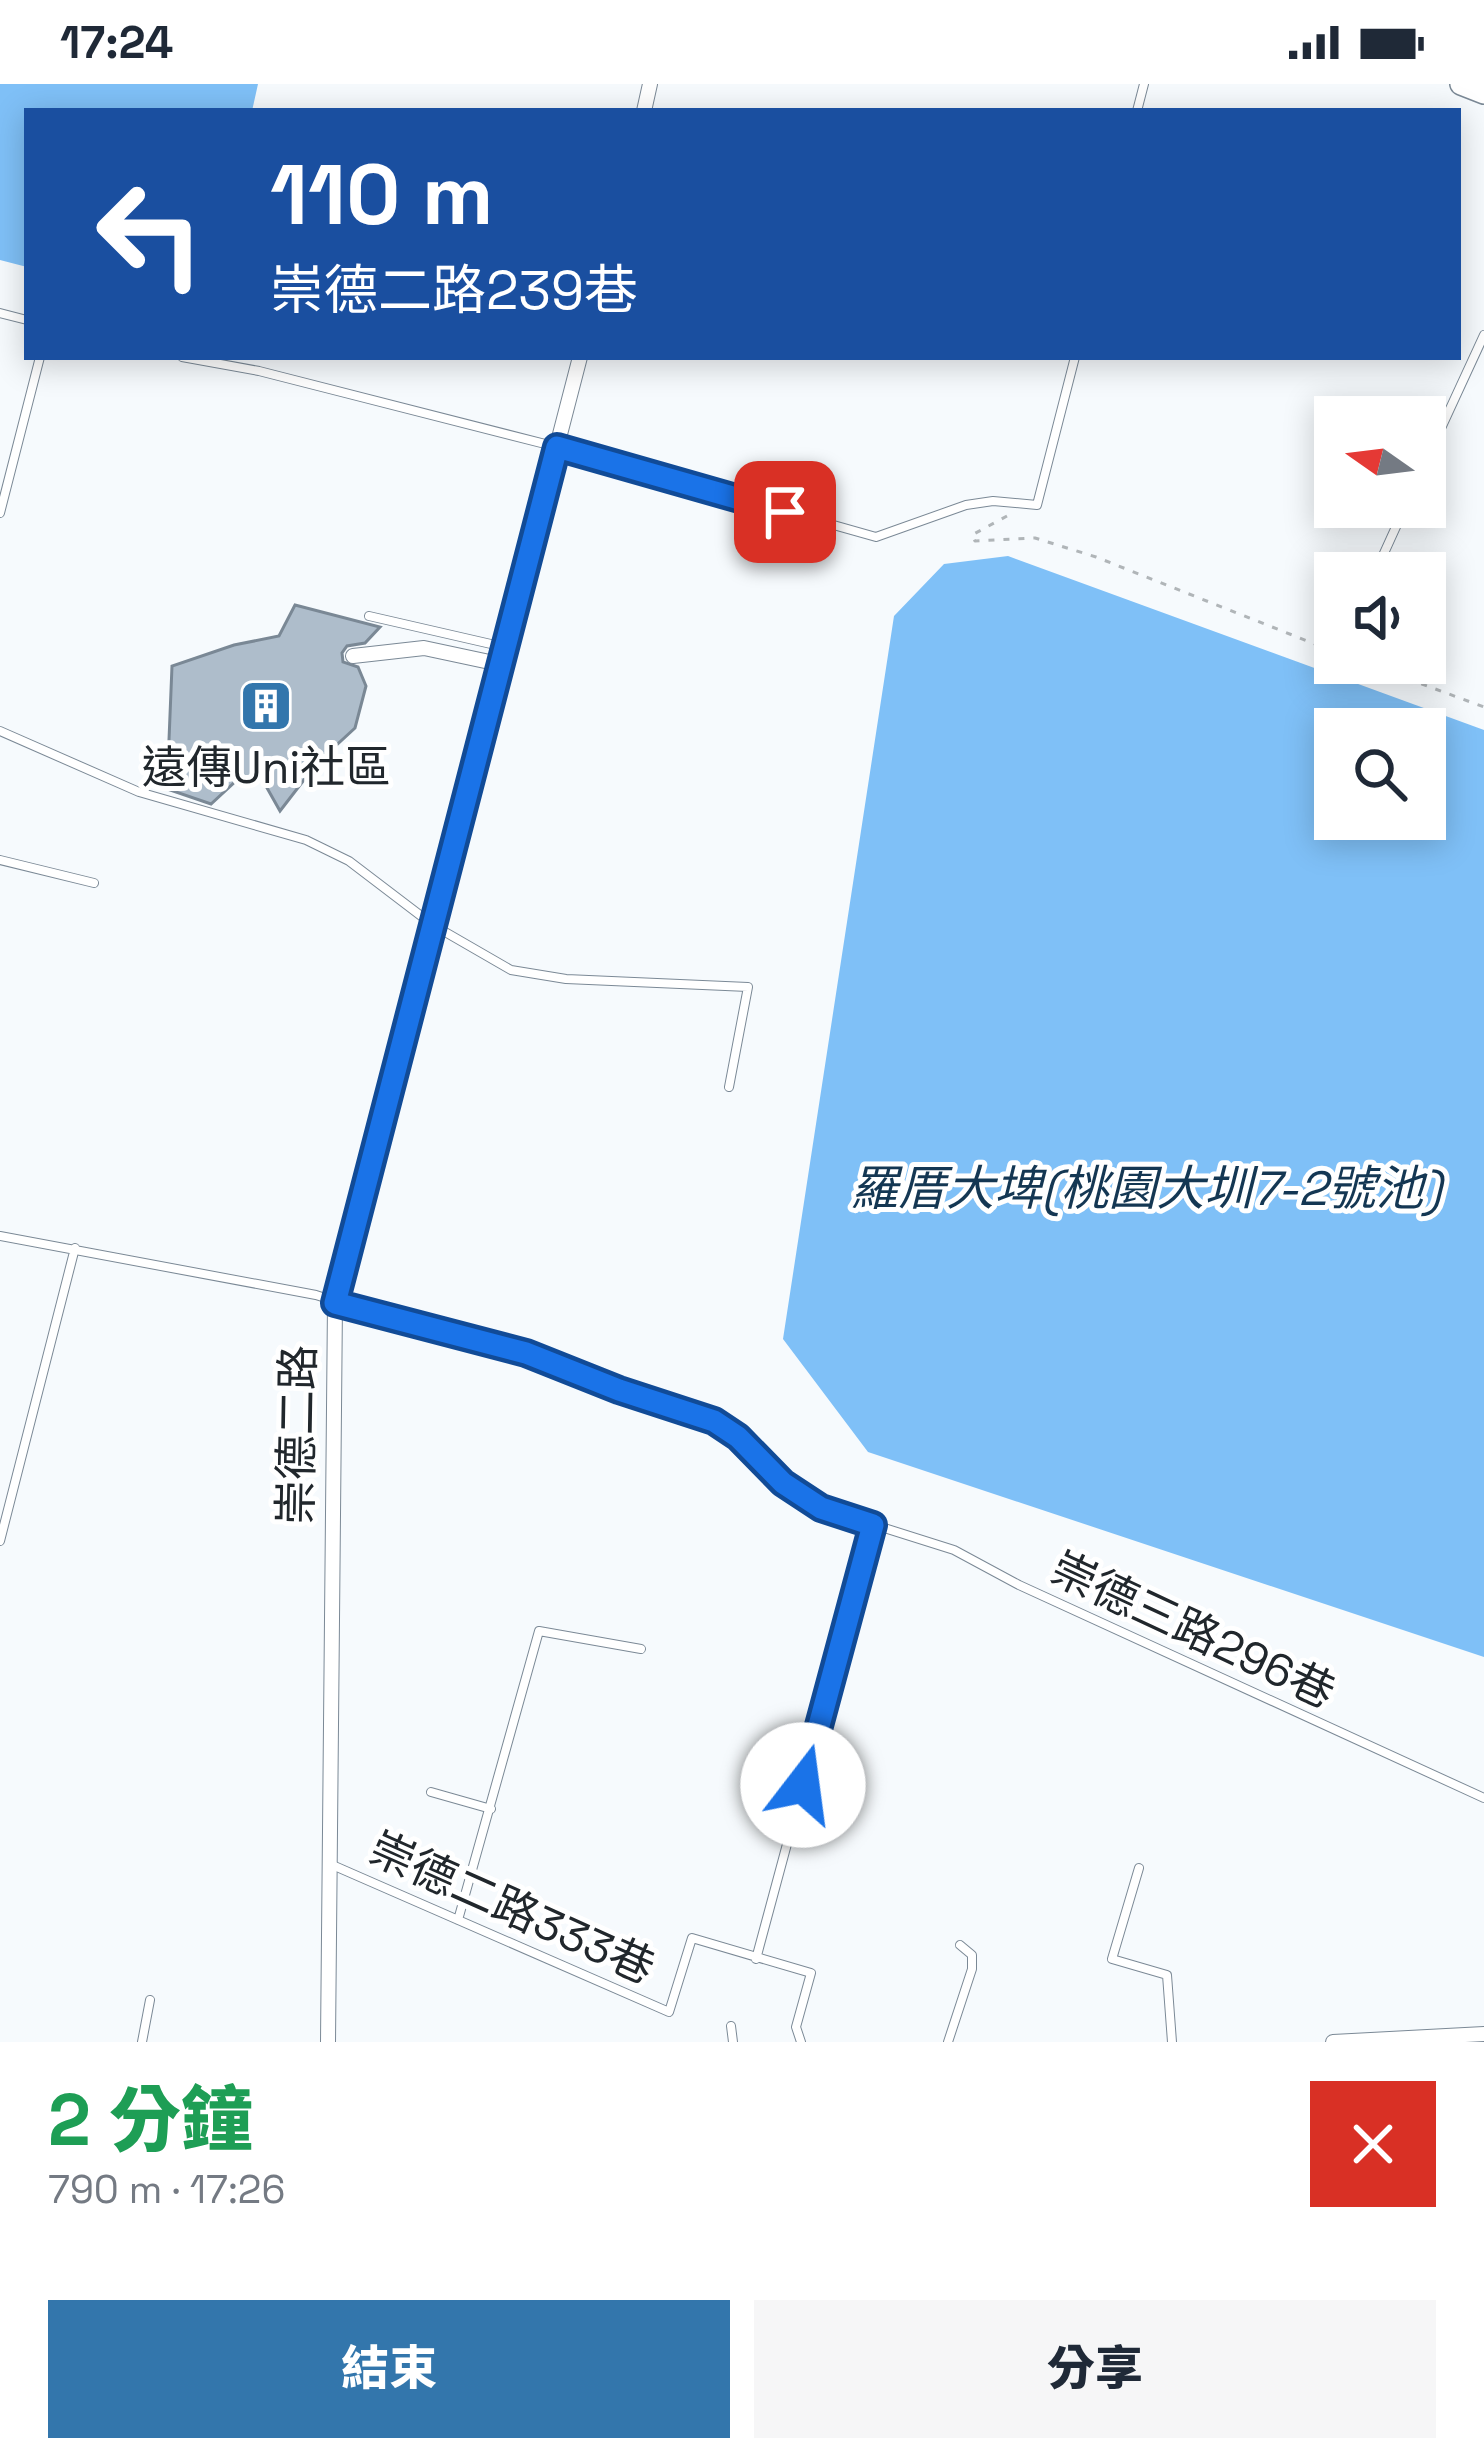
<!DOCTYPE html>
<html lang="zh-TW">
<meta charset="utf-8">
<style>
:root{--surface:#fff;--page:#f6f6f7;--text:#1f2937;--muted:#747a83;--accent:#3376ac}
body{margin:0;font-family:"Space Grotesk","Noto Sans TC",sans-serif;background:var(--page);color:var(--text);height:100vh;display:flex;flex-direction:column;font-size:45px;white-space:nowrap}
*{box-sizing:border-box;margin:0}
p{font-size:39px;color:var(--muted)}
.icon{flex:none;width:66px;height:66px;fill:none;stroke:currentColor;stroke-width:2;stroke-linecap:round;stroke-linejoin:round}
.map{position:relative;height:1958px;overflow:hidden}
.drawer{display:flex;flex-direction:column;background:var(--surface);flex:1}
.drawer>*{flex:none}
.hud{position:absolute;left:24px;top:24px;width:1437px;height:252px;border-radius:0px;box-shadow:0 6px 30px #0003;background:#1a4fa0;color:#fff;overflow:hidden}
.needle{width:78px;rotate:284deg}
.controls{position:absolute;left:1314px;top:312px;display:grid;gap:24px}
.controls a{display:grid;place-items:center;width:132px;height:132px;border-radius:0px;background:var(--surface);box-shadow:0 6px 30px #0003;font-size:60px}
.pin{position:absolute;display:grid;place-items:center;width:102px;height:102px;color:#fff;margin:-51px;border-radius:24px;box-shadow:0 6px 18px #0006}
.me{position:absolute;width:132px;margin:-66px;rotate:15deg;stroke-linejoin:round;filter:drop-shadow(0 0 9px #0008)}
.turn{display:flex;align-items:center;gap:42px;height:252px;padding:0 48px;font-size:54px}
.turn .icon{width:156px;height:156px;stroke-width:2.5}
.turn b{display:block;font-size:84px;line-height:102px}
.round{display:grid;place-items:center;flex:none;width:126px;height:126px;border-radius:0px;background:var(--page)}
.head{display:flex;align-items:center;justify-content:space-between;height:204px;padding:0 48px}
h1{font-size:72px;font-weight:800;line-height:90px;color:#1e9e55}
.button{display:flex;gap:24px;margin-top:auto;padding:24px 48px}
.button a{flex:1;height:138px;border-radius:0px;background:var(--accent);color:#fff;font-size:48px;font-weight:800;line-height:138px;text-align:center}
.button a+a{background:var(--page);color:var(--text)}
.status{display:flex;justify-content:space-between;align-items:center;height:84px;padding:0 60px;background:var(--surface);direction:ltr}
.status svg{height:33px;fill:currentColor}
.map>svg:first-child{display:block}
.water{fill:#7fc0f7;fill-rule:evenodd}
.building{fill:#aebdcb;stroke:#7a8895;stroke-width:3}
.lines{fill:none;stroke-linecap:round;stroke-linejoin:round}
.lane-casing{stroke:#7b8996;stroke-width:10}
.street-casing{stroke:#7b8996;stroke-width:16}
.secondary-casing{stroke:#7b8996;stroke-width:24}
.path{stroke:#b0b5b8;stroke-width:3;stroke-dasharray:6 9;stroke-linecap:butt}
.lane{stroke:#fff;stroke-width:8}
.street{stroke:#fff;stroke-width:14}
.secondary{stroke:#fff;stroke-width:21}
.route-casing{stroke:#114b97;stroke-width:30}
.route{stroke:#1a73e8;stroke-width:21}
.labels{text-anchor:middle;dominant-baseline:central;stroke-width:10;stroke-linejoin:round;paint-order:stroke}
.poi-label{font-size:45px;fill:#21272c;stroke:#fff}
.street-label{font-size:45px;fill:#21272c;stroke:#fff}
.water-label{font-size:48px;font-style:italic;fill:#143753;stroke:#fff}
</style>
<div class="status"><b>17:24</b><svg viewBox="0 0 49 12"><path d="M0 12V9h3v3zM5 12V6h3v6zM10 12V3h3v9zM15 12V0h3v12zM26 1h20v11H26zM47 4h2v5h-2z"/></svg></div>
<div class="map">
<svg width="1484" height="1958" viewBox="0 0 1484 1958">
<rect width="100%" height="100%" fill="#f6fafd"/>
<path class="water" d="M0 0H258L252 27H27V183L0 176Z
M1008 472 1484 646V1573L868 1368 783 1255 894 532 944 480ZM1335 645H1425V735H1335Z"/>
<path class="building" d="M295 521 380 543 365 559 347 562 342 569 343 578 358 583 366 602 355 644 317 679 280 727 262 695 236 697 211 720 167 705 172 582 234 561 279 552Z"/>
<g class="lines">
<g class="lane-casing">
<path id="lane" d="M1137 27 1144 0
M0 229 27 236
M182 273 259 287 557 363 876 453 966 421 993 417 1037 421 1075 273
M1425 379 1484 251
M0 429 40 273
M1375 489 1405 423
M369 532 504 563
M0 647 139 708 306 756 349 777 433 841 511 886 566 895 748 903 729 1003
M0 776 94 799
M0 1152 316 1211 403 1239 526 1269 714 1337 738 1353 783 1399 821 1424 954 1466 1019 1501 1484 1714
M0 1457 75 1164
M431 1708 491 1725
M330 1780 669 1928 692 1854 811 1889 796 1943 801 1958
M1139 1784 1112 1875 1167 1891 1172 1958
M458 1836 539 1547 641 1565
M756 1875 873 1441
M731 1942 733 1958
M142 1958 150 1916
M948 1958 972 1885V1871L960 1861"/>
</g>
<g class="street-casing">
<path id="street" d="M644 27 650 0
M353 572 424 564 499 580
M328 1958 335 1219 580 273
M1333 1958 1484 1950"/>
</g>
<g class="secondary-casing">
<path id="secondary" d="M1461 0 1484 9"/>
</g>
<path class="path" d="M1007 432 972 451 975 457 1035 454 1096 473 1335 568
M1365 579 1484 623"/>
<use href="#lane" class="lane"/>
<use href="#street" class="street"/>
<use href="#secondary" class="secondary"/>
</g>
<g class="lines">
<g class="route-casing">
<path id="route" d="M785 428 557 363 335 1219 526 1269 619 1306 714 1337 738 1353 783 1399 821 1424 873 1441 803 1701"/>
</g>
<use href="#route" class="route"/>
</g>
<defs>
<g id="building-square" transform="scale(2.7)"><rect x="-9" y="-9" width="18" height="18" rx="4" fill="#3376ac" stroke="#fff"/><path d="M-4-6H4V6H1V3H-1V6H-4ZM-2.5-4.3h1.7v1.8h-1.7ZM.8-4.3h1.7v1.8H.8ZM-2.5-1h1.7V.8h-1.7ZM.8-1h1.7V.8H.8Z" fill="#fff"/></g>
</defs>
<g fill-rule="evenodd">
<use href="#building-square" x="266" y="622"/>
</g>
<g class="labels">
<g class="poi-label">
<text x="266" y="683">遠傳Uni社區</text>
</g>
<g class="street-label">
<text transform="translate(297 1351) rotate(-89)">崇德二路</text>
<text transform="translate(1193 1546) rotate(25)">崇德三路296巷</text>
<text transform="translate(512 1824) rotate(24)">崇德二路333巷</text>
</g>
<g class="water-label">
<text x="1146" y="1104">羅厝大埤(桃園大圳7-2號池)</text>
</g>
</g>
</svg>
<div class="controls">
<a><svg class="needle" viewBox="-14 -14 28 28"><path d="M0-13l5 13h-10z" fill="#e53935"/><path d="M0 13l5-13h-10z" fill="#747a83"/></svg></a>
<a><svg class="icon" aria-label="sound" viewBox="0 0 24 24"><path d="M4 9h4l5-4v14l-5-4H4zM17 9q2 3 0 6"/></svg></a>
<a><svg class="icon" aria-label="search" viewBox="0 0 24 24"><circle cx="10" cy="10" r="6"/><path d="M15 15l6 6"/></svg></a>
</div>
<div class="pin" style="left:785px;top:428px;background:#d93025"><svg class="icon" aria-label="arrive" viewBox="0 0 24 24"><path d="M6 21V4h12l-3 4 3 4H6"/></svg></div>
<svg class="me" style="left:803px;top:1701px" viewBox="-20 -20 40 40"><circle r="19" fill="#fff"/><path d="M0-13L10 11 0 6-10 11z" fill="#1a73e8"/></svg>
<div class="hud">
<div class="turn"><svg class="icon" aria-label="left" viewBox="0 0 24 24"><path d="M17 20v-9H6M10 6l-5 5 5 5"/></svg><div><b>110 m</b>崇德二路239巷</div></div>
</div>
</div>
<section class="drawer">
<div class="head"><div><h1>2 分鐘</h1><p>790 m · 17:26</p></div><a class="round" style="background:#d93025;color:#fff"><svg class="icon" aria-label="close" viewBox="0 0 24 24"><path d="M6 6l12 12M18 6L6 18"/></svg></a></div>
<div class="button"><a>結束</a><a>分享</a></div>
</section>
